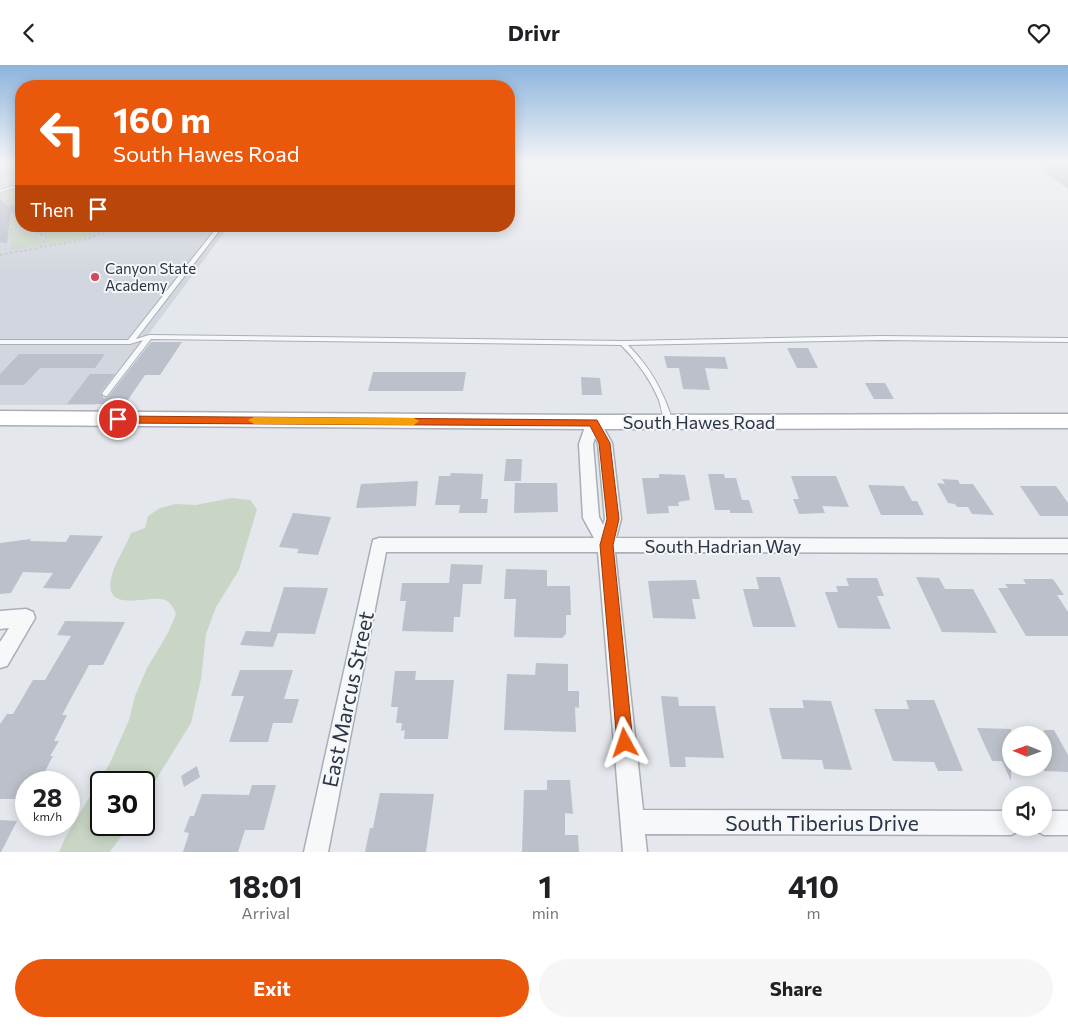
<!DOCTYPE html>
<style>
:root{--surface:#fff;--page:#f6f6f6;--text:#202124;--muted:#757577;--accent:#ea580c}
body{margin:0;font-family:Commissioner,sans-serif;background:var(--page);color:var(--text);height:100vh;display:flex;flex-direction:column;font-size:19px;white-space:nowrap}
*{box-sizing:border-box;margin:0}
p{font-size:16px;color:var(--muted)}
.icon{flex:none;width:28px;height:28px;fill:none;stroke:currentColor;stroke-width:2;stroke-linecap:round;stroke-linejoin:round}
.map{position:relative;height:787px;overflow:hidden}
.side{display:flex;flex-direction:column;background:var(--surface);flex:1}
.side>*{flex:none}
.hud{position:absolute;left:15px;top:15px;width:500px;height:152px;border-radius:20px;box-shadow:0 2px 12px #0003;background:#ea580c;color:#fff;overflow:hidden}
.needle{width:32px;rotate:271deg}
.tools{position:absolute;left:1002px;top:661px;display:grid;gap:10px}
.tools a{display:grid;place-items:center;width:50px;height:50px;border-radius:50%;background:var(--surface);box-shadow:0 2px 12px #0003;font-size:25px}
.speed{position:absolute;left:15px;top:706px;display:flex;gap:10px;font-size:25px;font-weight:700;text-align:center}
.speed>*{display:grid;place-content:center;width:65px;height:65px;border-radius:50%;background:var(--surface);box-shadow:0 2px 12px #0003;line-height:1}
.speed small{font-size:12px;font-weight:400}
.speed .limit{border:2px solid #111;border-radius:8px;background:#fff;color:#111}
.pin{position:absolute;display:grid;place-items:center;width:42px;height:42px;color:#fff;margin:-21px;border:2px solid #fff;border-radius:50%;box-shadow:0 1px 5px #0007}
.me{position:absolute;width:55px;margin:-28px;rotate:355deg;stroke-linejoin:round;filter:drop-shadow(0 0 4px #0008)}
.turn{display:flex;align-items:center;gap:18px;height:105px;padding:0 15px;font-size:22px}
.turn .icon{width:65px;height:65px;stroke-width:2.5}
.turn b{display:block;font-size:35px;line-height:42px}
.then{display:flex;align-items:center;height:48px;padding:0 15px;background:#0003;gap:10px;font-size:19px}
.eta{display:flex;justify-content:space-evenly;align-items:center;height:85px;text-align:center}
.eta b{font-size:30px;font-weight:700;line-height:35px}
.button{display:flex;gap:10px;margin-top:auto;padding:10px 15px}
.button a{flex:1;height:58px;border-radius:30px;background:var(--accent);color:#fff;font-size:20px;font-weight:700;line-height:58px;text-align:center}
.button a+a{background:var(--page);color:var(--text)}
header{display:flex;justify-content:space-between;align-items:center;height:65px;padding:0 15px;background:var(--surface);font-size:22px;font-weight:700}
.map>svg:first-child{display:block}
.built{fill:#d2d6de}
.green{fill:#c9d6c5}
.building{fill:#bbc0ca}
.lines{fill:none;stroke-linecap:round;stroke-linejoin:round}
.service-casing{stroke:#a9aeb7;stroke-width:2}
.minor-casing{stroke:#a9aeb7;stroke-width:3}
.secondary-casing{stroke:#a9aeb7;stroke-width:3}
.path{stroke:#c2c5cb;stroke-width:2;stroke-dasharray:2.5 2.5;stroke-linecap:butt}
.service{fill:#f7f8fa;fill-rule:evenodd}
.minor{fill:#f7f8fa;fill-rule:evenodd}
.secondary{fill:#fff;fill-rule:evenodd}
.route{fill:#ea580c;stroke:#983908}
.slow{fill:#f59e0b}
.poi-dot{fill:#d1495b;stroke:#f4f6f9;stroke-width:2}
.labels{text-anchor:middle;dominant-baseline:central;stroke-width:4;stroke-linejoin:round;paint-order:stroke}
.far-poi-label{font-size:15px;fill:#2b3445;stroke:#f4f6f9;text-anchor:start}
.street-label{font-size:18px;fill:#2b3445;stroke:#f4f6f9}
.near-street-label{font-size:21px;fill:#2b3445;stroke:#f4f6f9}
</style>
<header><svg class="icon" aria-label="back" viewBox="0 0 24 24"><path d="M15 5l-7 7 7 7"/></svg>Drivr<svg class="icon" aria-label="heart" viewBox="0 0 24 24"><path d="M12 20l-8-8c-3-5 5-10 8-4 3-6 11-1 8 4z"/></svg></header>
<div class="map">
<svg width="1068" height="787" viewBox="0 0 1068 787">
<rect width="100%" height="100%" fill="#e4e7ec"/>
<path class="built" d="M0 96H21V161H229L96 340H0Z
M509 96H637L639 105H509Z"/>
<path class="green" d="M0 96H12L21 102V108L0 115Z
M509 96H624C603 106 535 100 509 100Z
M18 123H21V161H24L0 167 12 150H10L3 137 5 135 0 134V129Z
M65 161H74L79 164 86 161H116L86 173 42 181 47 173 42 170Z
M26 164 29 165V169L42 173 41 179 33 182 10 185 12 173 0 169Z
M232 433 250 435 257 444 239 505 216 542 206 569 201 614 191 658 144 734V718H101V760H129L110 787H59L65 773 110 698 129 655 135 631 147 603 168 568 176 549C173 542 170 535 161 534 142 532 102 548 112 510 115 497 126 482 131 468L145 463 148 451 160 443 176 439 196 440Z"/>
<path class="building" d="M1049 96H1068V124L1044 106Z
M0 134 8 141 21 138V154L11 147 7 178 0 177Z
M151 277H182L160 310H145L125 339H67L90 309H115L100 328 104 333 108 332Z
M787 283H808L818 303H797Z
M19 289H105L95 303H40L24 320H0V309Z
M664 291 725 292 728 304 705 303 710 325 683 324 679 303H667Z
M373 307H466L463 326H368Z
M581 312 600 313 602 330H582Z
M865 318H885L894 334H874Z
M506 394H522L521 416H504Z
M451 408 483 409 481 434H488L487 448H459L460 440H435L439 411H450Z
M659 409 685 410 690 435 678 437 679 441H668L669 448 647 449 642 413H659Z
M708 409H724L725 413H736L742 435H749L753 448H730V445H715Z
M791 411H836L849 442 822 441 825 448 799 449 793 434H799Z
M942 414 958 415 960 419H973L994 450 972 449 968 442H957L955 439 948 438 937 418 945 419Z
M418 416 416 441 356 443 361 419Z
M515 418H557L558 447 514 448Z
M868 420 904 421 912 436H917L924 450H881Z
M1020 421H1056L1068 438V451H1040Z
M293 448 331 452 318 490 297 488 299 484 279 482Z
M70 470 103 471 70 524 43 523 53 508 23 507 11 528 0 529V478L31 474 30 476 66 477Z
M451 499 483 500 481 519H463L460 552H454L453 567 402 566 406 536H400L402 518H449Z
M506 504 547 505V521H570L571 550H566V569L562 573 514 572 516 534H504Z
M756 512H780L796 562H753L743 524H759Z
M916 512 939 513 945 524H973L997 568 942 567Z
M846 513H877L884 531H877L891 564 838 563 825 527H838L836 521H849Z
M1023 514H1053L1064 530H1057L1068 547V571H1026L998 523H1008L1005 519H1026Z
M696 515 700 534H692L696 554 653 553 648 516Z
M284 522 328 523 315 569 278 568 273 582 240 580 246 566 270 567Z
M65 556 125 557 103 600H89L62 650H67L54 676H59L50 691H53L39 718H26V734H0V659L7 649H13L33 615H45L71 571 57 570Z
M536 598 568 599V626H579V643L575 642 576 667 504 665 507 609 535 610Z
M240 605H293L284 634H299L292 658H273L268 677H229L244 631H231Z
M395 606H416L415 615H454L448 674H404L405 665 401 666 402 658H396L398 642H391Z
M661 631 678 632 679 641H715L724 693 685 692 686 702H670Z
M802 635 831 636 852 705 824 704 822 695 782 694 769 643H804Z
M906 635H934L963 706H938L934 697 893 696 874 644H909Z
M977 663 1011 664V716L1002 696H992Z
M1044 665H1054L1068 690V707L1044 706Z
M197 701 200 712 184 722 181 711Z
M547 715H570L573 749 565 748V770H578L579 787H522L524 725H547Z
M252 720H276L264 765H245L238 787H183L189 768 184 767 190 751H194L202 729 249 730Z
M380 728 434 729 426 787H365L370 763H373Z
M0 755 17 756 1 787H0Z"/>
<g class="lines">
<g class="service-casing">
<path id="service" d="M21 119V121L0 127V125Z
M218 161H223L136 274 149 270 623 276 882 271 1068 273V277L882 275 628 280C650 302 664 327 673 357L669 359C663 356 661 342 659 335 650 314 637 296 621 280L151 274 107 331H105L102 329 103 327 143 275 130 279H0V275H128Z"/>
</g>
<g class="minor-casing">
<path id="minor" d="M593 352 598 353 612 378 621 454 616 473 1068 474V488L615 487 643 745 1011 746V762H1021L1019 766 1011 770 645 769 647 787H623L598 487H386L328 787H304L373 475 379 473H594L583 453 579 379 588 353ZM595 373 598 378 605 454 603 460 599 452 593 379Z
M26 544 33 547 35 553 7 601 0 603V577L9 563 0 564V546Z
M1044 746H1068V770H1044L1036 766 1034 762H1044Z"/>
</g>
<g class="secondary-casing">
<path id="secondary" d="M0 346 593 350 1068 349V363L593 364 0 360Z"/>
</g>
<path class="path" d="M28 161 46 173 40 183
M0 168 26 161
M40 169 62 161
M0 190 87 174 119 161"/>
<use href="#service" class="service"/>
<use href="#minor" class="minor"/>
<use href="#secondary" class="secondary"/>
</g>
<linearGradient id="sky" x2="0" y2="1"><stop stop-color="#8bb4dd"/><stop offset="0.47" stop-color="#f3f4f6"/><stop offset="1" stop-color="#f3f4f6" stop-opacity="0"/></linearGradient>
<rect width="1068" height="206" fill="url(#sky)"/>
<path class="route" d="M118 351 597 355 610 378 619 454 613 480 633 678 631 683 625 686 619 683 617 678 600 480 607 454 599 378 590 361 118 358 113 354Z"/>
<path class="slow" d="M254 352 414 353 419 356 414 360 254 359 248 355Z"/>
<circle class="poi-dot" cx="95" cy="212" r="5"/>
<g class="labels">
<g class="far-poi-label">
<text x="105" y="203">Canyon State<tspan x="105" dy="17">Academy</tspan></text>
</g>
<g class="street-label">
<text x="699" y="357">South Hawes Road</text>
<text x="723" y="481">South Hadrian Way</text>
</g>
<g class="near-street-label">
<text transform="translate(347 634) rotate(-78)">East Marcus Street</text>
<text x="822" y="757">South Tiberius Drive</text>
</g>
</g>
</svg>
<div class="tools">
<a><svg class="needle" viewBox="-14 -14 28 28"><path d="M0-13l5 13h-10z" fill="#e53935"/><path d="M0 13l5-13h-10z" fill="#757577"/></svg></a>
<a><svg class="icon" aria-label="sound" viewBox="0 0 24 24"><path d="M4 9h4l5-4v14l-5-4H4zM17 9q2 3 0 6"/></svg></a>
</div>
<div class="speed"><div>28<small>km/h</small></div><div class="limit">30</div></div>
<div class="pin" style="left:118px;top:354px;background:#d93025"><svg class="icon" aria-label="arrive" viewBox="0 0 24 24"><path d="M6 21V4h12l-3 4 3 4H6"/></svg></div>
<svg class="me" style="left:625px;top:678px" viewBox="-20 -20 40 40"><path d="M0-17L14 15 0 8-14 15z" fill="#ea580c" stroke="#fff" stroke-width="4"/></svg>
<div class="hud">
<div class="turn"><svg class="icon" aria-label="left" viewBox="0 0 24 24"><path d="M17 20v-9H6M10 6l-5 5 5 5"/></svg><div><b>160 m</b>South Hawes Road</div></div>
<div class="then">Then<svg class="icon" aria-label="arrive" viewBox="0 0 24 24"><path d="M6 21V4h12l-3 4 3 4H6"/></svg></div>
</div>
</div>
<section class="side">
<div class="eta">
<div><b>18:01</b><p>Arrival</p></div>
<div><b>1</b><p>min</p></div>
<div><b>410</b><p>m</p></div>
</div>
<div class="button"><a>Exit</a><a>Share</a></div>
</section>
